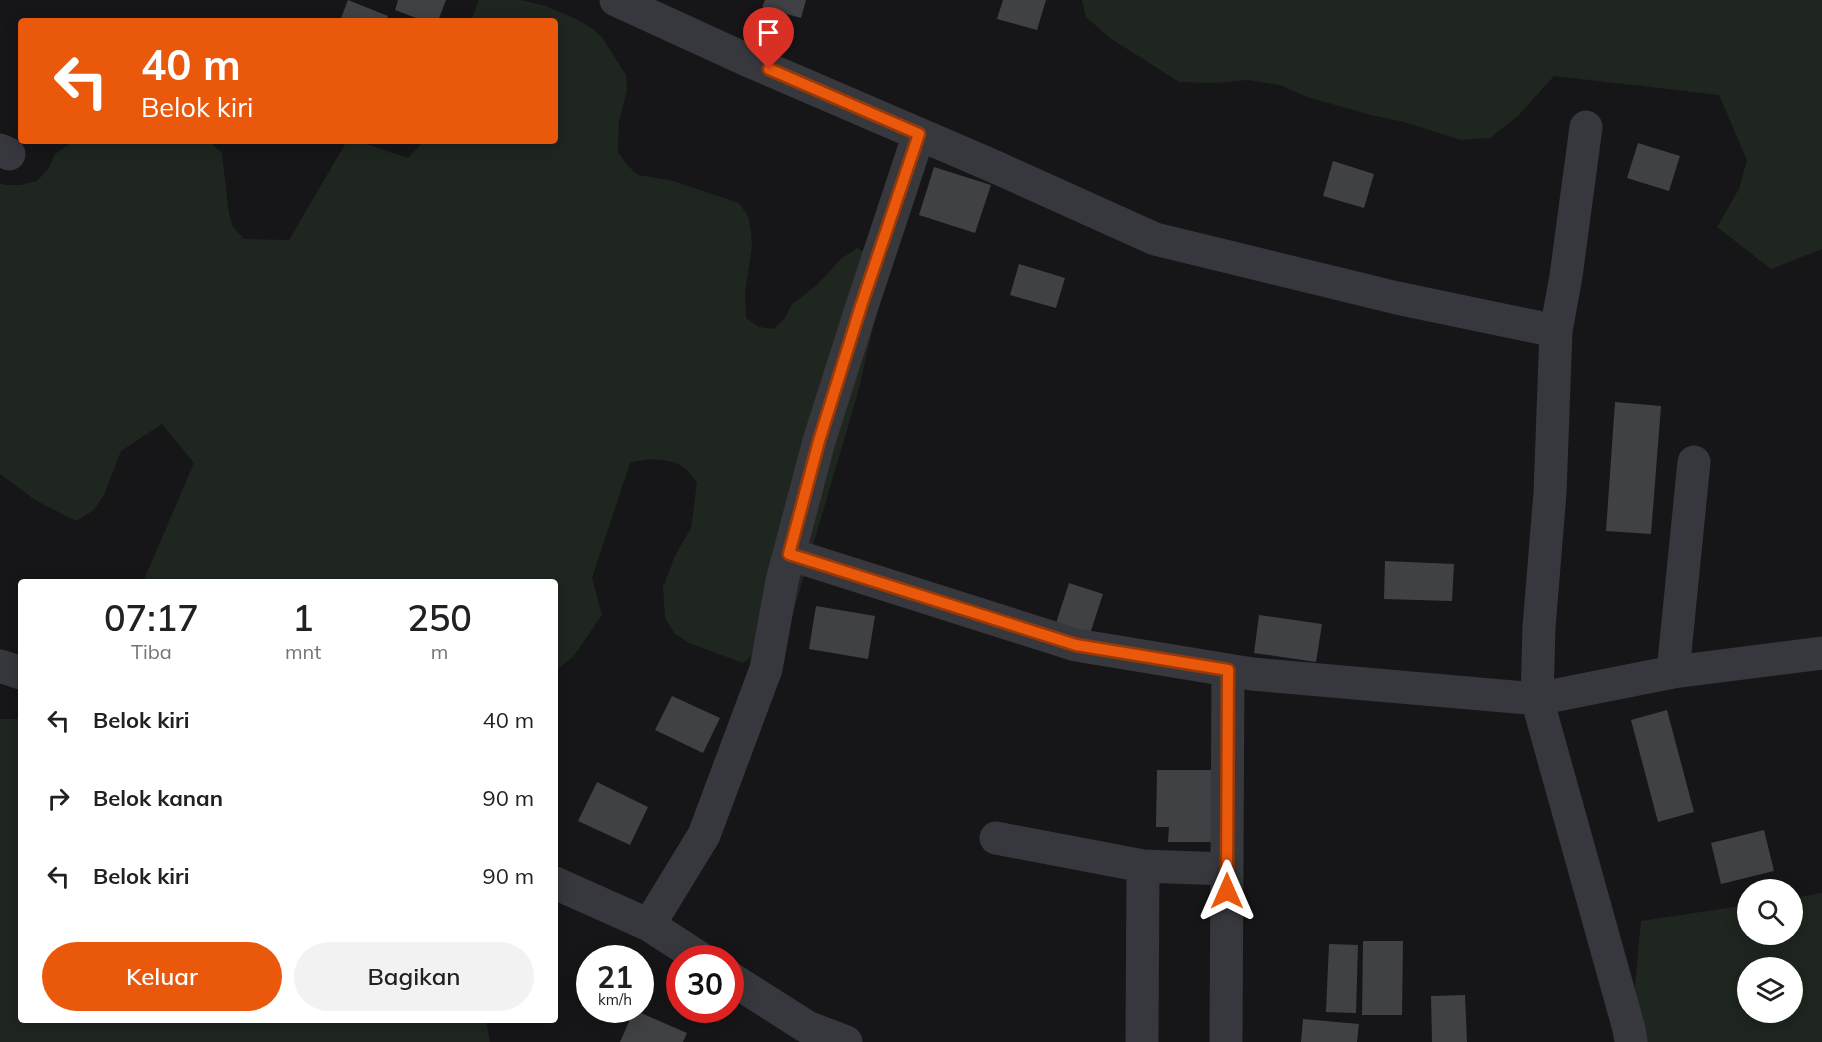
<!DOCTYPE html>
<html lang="id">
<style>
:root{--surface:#fff;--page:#f2f2f2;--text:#202124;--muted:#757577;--accent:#ea580c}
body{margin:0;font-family:Mulish,sans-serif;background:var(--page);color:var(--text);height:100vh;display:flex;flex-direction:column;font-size:22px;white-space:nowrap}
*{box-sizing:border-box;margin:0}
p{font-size:20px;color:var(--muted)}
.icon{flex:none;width:33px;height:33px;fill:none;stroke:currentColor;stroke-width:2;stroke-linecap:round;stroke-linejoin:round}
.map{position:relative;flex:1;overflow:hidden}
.side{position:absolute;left:18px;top:579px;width:540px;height:444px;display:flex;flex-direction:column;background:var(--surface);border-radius:6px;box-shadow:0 3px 15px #0003}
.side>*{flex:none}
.banner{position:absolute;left:18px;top:18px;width:540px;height:126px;border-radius:6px;box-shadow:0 3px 15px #0003;background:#ea580c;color:#fff;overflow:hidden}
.tools{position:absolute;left:1737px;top:879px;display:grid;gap:12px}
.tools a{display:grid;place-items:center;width:66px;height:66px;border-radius:50%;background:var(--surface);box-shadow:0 3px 15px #0003;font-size:30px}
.speed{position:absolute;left:576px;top:945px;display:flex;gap:12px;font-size:30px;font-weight:700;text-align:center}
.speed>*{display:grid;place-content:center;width:78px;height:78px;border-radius:50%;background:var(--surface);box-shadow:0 3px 15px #0003;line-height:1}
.speed small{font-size:15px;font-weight:400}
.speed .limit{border:9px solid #d22;background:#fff;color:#111}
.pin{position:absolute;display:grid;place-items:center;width:51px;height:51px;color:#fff;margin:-62px -26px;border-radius:50% 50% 50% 0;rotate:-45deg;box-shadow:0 0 6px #0007}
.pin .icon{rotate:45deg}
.me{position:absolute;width:66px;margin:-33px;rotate:0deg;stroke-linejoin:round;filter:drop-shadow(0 0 4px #0008)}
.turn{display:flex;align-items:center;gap:21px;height:126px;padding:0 24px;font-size:27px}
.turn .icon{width:78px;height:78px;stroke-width:2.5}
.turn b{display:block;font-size:42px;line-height:51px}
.eta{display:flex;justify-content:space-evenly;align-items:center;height:102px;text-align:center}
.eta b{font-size:36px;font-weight:600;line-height:42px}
.action{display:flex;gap:12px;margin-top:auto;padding:12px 24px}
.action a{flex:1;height:69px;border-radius:36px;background:var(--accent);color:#fff;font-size:24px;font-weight:600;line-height:69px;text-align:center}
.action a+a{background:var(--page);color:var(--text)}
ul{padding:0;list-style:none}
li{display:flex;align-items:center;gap:18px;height:78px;padding:0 24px}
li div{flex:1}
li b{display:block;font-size:22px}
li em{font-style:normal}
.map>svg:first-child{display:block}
.green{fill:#1e261f;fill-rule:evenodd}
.building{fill:#404145}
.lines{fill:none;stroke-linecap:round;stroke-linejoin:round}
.minor{stroke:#37383d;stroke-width:33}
.route-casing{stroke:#983908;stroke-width:15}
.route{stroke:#ea580c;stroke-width:10}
</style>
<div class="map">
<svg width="1822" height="1042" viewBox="0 0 1822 1042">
<rect width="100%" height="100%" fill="#161618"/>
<path class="green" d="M479 0H521L546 6 576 19 590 27 602 37 626 75 627 91 619 121 618 152 627 165 638 175 670 180 739 203 748 216 751 231 752 246 745 293 746 318 759 327 774 329 785 318 792 304 817 285 841 259 857 248 888 264 857 396 790 623 743 663 689 643 675 634 665 618 663 587 675 556 691 528 697 483C694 479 691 474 688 471 673 457 648 458 630 463L592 578 602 615 573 657 555 671V582H143L194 463 162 424 121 451 104 495 94 510 76 521 35 500 0 474V183L6 185H20L37 181 48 169 55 154 74 141H209L222 153 229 214 233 227 244 239 289 240 347 141H357L408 158 424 141H555V21H471Z
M1082 0H1822V249L1771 269 1717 227 1739 189 1747 160 1719 95 1554 76 1518 116 1490 138 1461 140 1404 122 1371 115 1307 97 1280 85 1247 80 1214 83 1179 82 1110 38 1086 17Z
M0 719H21V1020H482L487 1024 490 1042H0Z
M1822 893V1042H1646L1634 996 1641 921 1747 905 1748 934H1792L1793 898ZM1748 968H1792V1012H1748Z"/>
<path class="building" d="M348 0 388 16 386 21H340Z
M398 0H446L438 21H424L395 10Z
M765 0H806L801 18 762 7Z
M1003 0H1046L1037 30 997 19Z
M1638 143 1680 156 1669 191 1627 178Z
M1333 161 1374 174 1364 208 1323 196Z
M934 167 991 185 975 233 919 215Z
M1019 264 1065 278 1056 308 1010 295Z
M1615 402 1661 406 1651 534 1606 531Z
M1385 561 1454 564 1452 601 1384 599Z
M1069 583 1103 594 1088 640 1054 629Z
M816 606 875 616 868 659 809 649Z
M1259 615 1322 624 1316 662 1254 653Z
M672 696 720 718 703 753 655 730Z
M1667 710 1694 812 1658 822 1631 720Z
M1157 770H1214L1213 842H1168L1169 827H1156Z
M597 782 648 807 630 845 578 821Z
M1764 830 1774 871 1721 884 1711 843Z
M1363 941H1403L1402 1015H1362Z
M1329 944 1358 945 1356 1013 1326 1012Z
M1465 995 1467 1042H1432L1431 996Z
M634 1010 687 1033 683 1042H620Z
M1303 1019 1359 1024 1357 1042H1301Z"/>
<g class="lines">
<path class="minor" d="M616 0 747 60 993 166 1155 239 1397 298 1556 331 1550 493 1539 627 1537 699 1629 1029 1631 1042
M0 150 9 154
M1556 331 1566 276 1586 127
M789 554 1076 645 1252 674 1537 699 1673 672 1822 653
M0 666 21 673
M1673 672 1694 462
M996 838 1143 866 1227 869
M555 883 649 925 700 958
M649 925 704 835 766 669 782 581 819 441 862 306 919 134
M730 978 807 1027 846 1042
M1142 1042 1143 866
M1226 1042 1228 670"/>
</g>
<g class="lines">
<g class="route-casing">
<path id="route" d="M769 69 919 134 861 306 819 441 789 554 1076 645 1228 670 1227 891"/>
</g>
<use href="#route" class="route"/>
</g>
</svg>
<div class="tools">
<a><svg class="icon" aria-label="search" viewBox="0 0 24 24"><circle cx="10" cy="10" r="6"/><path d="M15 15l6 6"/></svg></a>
<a><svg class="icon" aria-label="layers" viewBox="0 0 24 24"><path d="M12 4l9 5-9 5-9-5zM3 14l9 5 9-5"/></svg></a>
</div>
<div class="speed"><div>21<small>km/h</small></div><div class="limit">30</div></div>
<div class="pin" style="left:769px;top:69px;background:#d93025"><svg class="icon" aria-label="arrive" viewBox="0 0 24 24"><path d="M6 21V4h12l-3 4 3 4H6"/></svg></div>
<svg class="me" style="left:1227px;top:891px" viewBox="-20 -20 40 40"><path d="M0-17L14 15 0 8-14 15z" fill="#ea580c" stroke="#fff" stroke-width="4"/></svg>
<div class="banner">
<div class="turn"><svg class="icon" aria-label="left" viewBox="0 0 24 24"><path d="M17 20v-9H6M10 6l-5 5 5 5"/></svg><div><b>40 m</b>Belok kiri</div></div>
</div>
<section class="side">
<div class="eta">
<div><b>07:17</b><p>Tiba</p></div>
<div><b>1</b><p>mnt</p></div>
<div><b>250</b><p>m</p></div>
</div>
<ul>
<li><svg class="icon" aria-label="left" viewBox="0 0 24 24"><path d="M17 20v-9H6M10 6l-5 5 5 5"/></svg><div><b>Belok kiri</b></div><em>40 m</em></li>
<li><svg class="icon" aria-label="right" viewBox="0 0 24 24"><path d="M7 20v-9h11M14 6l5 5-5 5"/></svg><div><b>Belok kanan</b></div><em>90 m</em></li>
<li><svg class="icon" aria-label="left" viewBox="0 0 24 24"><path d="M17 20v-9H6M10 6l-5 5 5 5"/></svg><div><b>Belok kiri</b></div><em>90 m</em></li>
</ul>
<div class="action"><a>Keluar</a><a>Bagikan</a></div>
</section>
</div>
